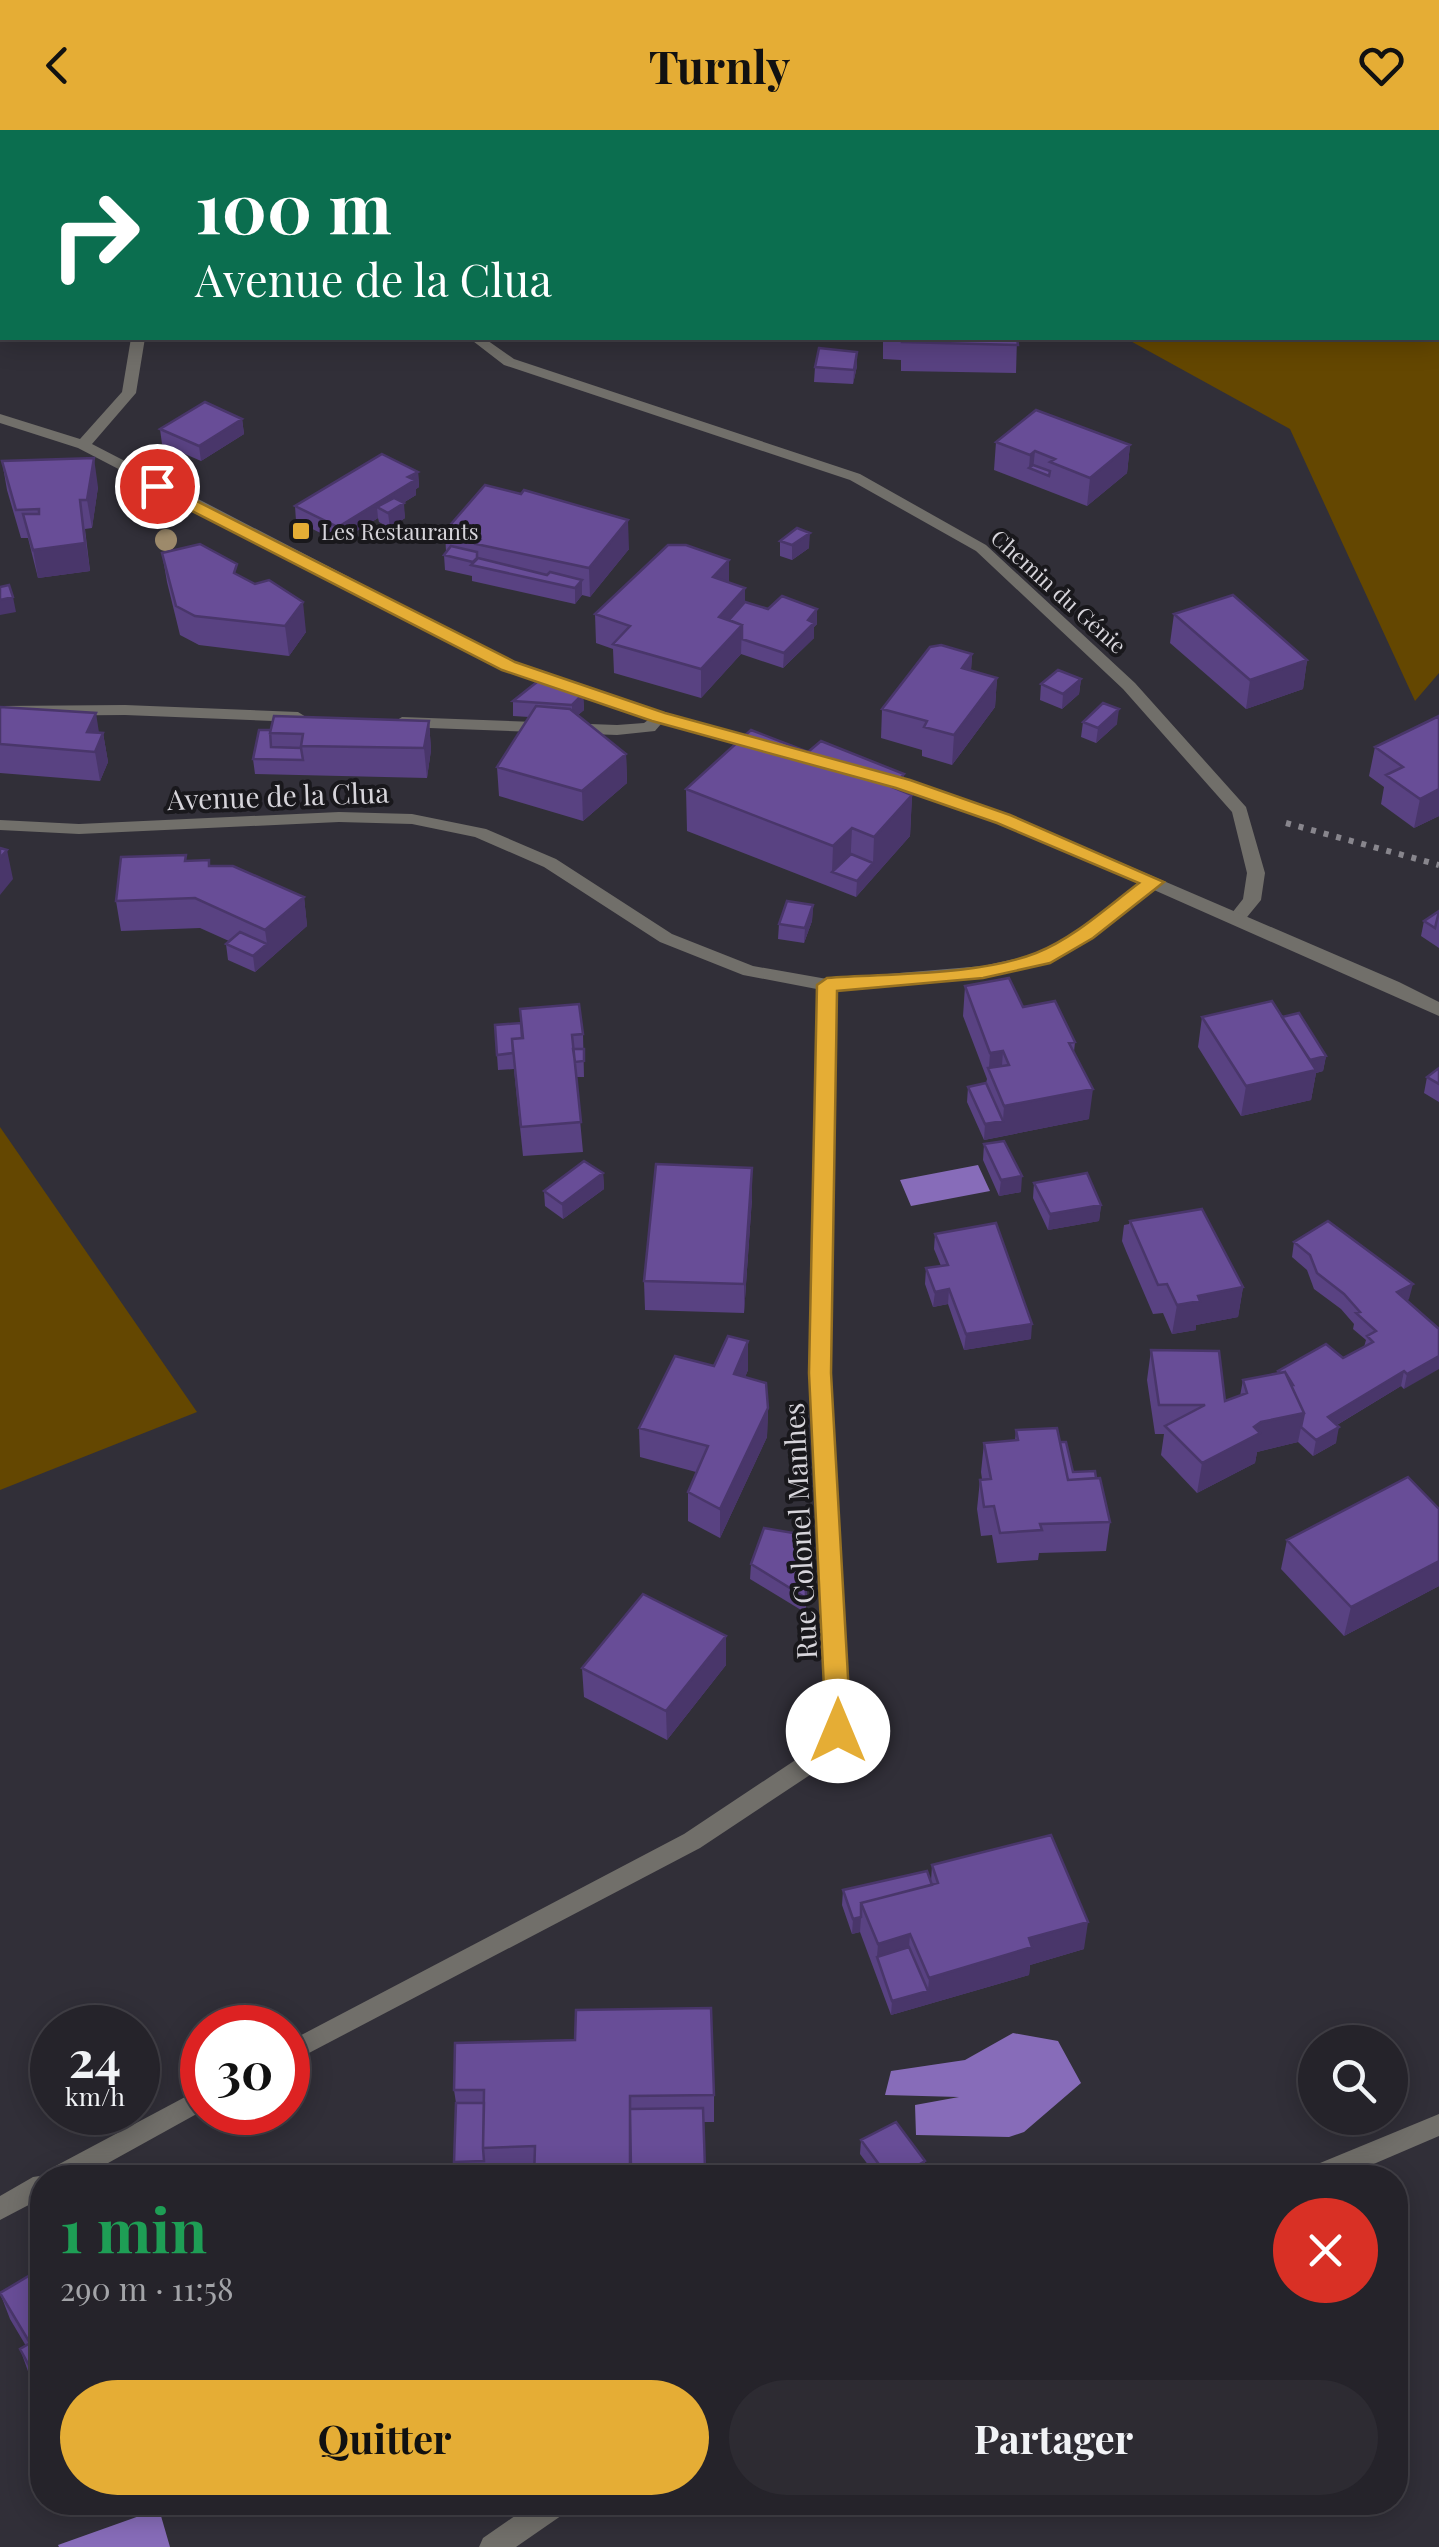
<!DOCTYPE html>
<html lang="fr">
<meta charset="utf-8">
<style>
:root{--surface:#25232a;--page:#2d2b32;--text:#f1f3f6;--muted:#a3a4a8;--line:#424047;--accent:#e5ad35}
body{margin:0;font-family:"Playfair Display",serif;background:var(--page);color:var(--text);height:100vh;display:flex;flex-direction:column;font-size:38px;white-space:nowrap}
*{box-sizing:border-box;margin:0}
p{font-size:32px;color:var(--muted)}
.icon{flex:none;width:55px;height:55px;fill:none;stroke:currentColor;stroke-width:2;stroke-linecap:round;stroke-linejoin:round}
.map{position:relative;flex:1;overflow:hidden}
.panel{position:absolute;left:30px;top:2035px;width:1378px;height:350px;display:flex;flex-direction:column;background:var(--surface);border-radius:40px;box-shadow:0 5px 25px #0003,0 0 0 2px var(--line)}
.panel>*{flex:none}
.top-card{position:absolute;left:0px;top:0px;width:1440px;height:210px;box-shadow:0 5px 25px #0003,0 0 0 2px var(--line);background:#0b6e4f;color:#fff;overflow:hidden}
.buttons{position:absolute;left:1298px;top:1895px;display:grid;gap:20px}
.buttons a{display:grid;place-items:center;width:110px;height:110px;border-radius:50%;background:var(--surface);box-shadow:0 5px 25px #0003,0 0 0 2px var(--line);font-size:50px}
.speed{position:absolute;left:30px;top:1875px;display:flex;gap:20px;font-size:50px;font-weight:700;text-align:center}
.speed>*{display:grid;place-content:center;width:130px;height:130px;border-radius:50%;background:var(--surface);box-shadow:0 5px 25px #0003,0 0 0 2px var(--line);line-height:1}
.speed small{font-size:25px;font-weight:400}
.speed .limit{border:15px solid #d22;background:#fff;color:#111}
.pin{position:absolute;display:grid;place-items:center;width:85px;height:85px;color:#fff;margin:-42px;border:5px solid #fff;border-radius:50%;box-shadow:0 2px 10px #0007}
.me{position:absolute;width:110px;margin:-55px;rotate:0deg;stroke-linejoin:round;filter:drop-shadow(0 0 8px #0008)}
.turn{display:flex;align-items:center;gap:35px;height:210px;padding:0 30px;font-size:45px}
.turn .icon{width:130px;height:130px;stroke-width:2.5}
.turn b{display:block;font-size:70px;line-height:85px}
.round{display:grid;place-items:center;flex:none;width:105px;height:105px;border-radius:52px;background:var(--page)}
.overview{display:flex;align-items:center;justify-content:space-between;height:170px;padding:0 30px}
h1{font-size:60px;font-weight:700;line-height:75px;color:#1e9e55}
.primary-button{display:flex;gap:20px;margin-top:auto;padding:20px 30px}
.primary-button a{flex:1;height:115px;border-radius:60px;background:var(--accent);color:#111;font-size:40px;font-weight:700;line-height:115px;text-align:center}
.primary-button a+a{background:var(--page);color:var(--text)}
header{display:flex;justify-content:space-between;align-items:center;height:130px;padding:0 30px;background:var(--accent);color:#111;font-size:45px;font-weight:700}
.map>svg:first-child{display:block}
.green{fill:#644701}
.water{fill:#876cb9}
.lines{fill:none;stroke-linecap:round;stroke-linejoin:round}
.path{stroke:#88868d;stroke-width:6;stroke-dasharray:5 8;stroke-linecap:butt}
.service{fill:#716f6a;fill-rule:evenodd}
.minor{fill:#716f6a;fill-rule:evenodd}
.tertiary{fill:#716f6a;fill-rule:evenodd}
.tree{fill:#9d8a6b}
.wall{fill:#594282}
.shaded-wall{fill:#49366a}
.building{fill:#684d97;stroke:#49366a;stroke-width:2.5}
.route{fill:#e5ad35;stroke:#957022;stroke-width:2.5}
.poi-dot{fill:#e5ad35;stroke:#19181c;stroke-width:4}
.labels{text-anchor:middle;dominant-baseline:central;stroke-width:8;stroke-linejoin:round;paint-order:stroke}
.far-poi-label{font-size:22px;fill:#d7d5db;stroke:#19181c;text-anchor:start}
.far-street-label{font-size:22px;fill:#d7d5db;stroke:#19181c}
.street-label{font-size:28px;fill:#d7d5db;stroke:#19181c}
</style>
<header><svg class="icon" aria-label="back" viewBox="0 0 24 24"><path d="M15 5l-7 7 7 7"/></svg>Turnly<svg class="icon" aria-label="heart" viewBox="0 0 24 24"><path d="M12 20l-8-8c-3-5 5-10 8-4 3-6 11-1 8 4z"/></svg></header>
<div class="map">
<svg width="1439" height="2417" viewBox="0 0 1439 2417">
<rect width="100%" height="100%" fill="#312f38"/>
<path class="green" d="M688 0H1439V543L1415 571 1290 299 1125 208H1438V2H683Z
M0 997 197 1282 0 1360Z"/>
<path class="water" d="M978 1035 990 1061 911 1076 900 1050Z
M1013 1903 1058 1911 1081 1953 1024 2002 1009 2007 916 2005 915 1975 959 1967 885 1965 891 1941 965 1930Z
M159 2379 170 2417H59L58 2415Z"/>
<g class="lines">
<path class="path" d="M1286 693 1439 735"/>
<path class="service" d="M125 575 298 582 306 587 298 592 125 585 0 586V576Z
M659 582 667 587 655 601 617 605 402 597 394 592 402 587 617 595 644 593Z"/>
<path class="minor" d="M0 91H2V99H0Z
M469 208H484L514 229 860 344 986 415 1135 553 1246 677 1265 743 1261 770 1243 792H1231L1228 788 1243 769 1247 743 1232 682 1123 559 976 421 850 350 504 235Z
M827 849 836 855 830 1243 850 1601 828 1633 700 1718 288 1934V1912L684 1704 812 1619 828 1599 810 1243 818 855Z
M202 1958V1981L81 2048H42V2068L0 2090V2066L33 2047 46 2045 48 2040Z
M1439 1984V2006L1341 2048H1300L1303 2040Z
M535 2372H572L568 2381 516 2417H479L483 2408Z"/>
<path class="tertiary" d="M131 208H145L136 263 92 314 515 533 665 584 769 612 771 616 763 621 653 590 503 539 78 318 0 293V284L80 309 122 262Z
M878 642 1010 685 1399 852 1439 872V886L1154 760 1092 807 1049 832 983 848 827 861 743 845 660 812 544 737 475 707 412 694 339 692 79 704 0 700V690L79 694 339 682 412 684 486 699 556 729 672 804 753 836 827 849 983 836 1037 824 1080 799 1140 754 998 693 872 651V643Z"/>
</g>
<circle class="tree" cx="166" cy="410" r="11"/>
<path class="wall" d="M0 0H53L54 2H2V52H0Z
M0 112H2V180H0Z
M883 208H1017L1016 243 901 241V230L883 229Z
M857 236 853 254 814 252 815 237Z
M242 289 244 304 201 331 162 314 160 299Z
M996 312 1130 315 1127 343 1087 376 994 340Z
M2 331 98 357 92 398 85 399 90 441 38 448 28 408H21L7 360Z
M418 342 419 357 416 359V365L403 373 405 388 390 398 379 392 378 388 339 412 296 391 295 376Z
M445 401 629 419 590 467 582 465 575 474 472 451V446L445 440 444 425 446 422Z
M780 411 809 418 792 430 780 426Z
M162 423 239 445 306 502 289 526 199 515 180 505 167 452Z
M729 430V452L745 472 768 479H817V494L814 497V508L783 538 741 524 701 568 614 543 613 519 596 513 595 484Z
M1174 484 1307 530 1303 559 1246 579 1170 513Z
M972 524 971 541 997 548 995 577 952 635 922 626V620L881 608 882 579Z
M1081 549 1079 564 1062 579 1040 570 1041 554Z
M583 564 584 580 578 585 626 624 627 653 583 691 499 666 497 637 529 587 513 586V571Z
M0 577 103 603 108 632 100 651 0 643Z
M1439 586V686L1414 698 1381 674 1384 657 1369 646 1375 617Z
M429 591 431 620 427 648 255 644 253 629 270 600Z
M1083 592 1117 594 1096 613 1081 607Z
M808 622 904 644 903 661 912 665 910 706 856 767 687 701 686 659Z
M209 730 210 736 304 767 307 796 255 842 228 830 226 814 229 811 200 798 121 801 116 771 187 731Z
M813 775 812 791 804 813 778 809 779 794Z
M1439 781V818L1421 806 1424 791Z
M965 856 1023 877 1075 912 1074 922 1089 989 984 1010 967 972 968 957 986 953 987 949 963 886Z
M1202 887H1282L1326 926 1323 941 1316 943 1311 970 1241 986 1198 917Z
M495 895 583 904 584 947H576L583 1022 523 1026 514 939 498 940Z
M1439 938V972L1424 963 1427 947Z
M984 1014 1021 1062 999 1066 983 1030Z
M603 1043 604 1059 563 1089 545 1076 544 1061Z
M1034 1053 1101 1075 1099 1091 1048 1100 1033 1068Z
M752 1068 744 1183 645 1180 644 1151Z
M1130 1091 1243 1157 1238 1187 1196 1195V1200L1172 1204 1163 1183 1153 1184 1126 1121 1122 1111 1124 1095 1129 1094Z
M935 1104 1031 1209 964 1220 948 1174 933 1177 925 1154 926 1138 941 1136 934 1119Z
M1294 1112 1409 1169 1407 1170 1439 1199 1404 1259 1401 1256 1337 1295 1336 1313 1313 1326 1298 1312 1257 1322 1255 1333 1197 1363 1161 1325 1164 1304H1155L1147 1250 1151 1220 1225 1271 1240 1266 1243 1250 1277 1244 1278 1241 1343 1228 1364 1217 1366 1210 1353 1199 1354 1194 1341 1179 1314 1159 1307 1140 1292 1127Z
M714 1236 748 1240 745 1247 768 1278 767 1307 720 1408 688 1391V1362L696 1342 640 1327 639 1298Z
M1016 1300 1060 1312 1073 1342 1096 1348 1110 1392 1106 1421 1039 1423 1038 1430 997 1433 992 1405 981 1406 977 1379 980 1350 982 1349 981 1342 984 1313 1015 1311Z
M1439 1379V1456L1344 1506 1281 1439 1287 1410Z
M751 1434 806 1468V1483L750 1449Z
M726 1506V1535L667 1610 584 1567 582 1538Z
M932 1735 1084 1819 1030 1835 1029 1845 891 1885 860 1802 852 1804 842 1775 843 1760 931 1751Z
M455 1913 714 1965V1992H704L705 2048H534L535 2043 456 2046 454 2032 456 1973 454 1960Z
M861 2010 925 2031 923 2045 919 2048H878L860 2024Z
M42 2138V2268L29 2244 20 2219 26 2216 10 2189 0 2163Z"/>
<path class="shaded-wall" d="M37 0H53L54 2H35Z
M857 222V236L853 254 854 240Z
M242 289 244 304 201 331 199 316Z
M1130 315 1127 343 1087 376 1090 348Z
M1035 321 1033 340 1029 338 1030 325Z
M94 328 98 357 92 398 87 370Z
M418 342 419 357 416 359V365L388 382 377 377 378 388 339 412 338 397Z
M80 370 90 441 38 448 33 420Z
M404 373 405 388 390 398 388 383Z
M628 390 629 419 590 467 589 438Z
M810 403 809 418 792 430V415Z
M729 430V459L713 447Z
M582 450V465L575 474V458Z
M745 458V487L730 505 719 487Z
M13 467 16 482 0 485V470Z
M303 472 306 502 289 526 285 496Z
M817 479V494L814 497V508L783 538 784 523Z
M742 495 741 524 701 568V539Z
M972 524 970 554 962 538Z
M1307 530 1303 559 1246 579 1250 550Z
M997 548 995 577 952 635 954 605Z
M1081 549 1079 564 1062 579 1063 564Z
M583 564 584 580 572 590V575Z
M1119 579 1117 594 1096 613 1098 598Z
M96 583 100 609 103 603 108 632 100 651 95 622 87 602Z
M429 591 431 620 427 648 424 618Z
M626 624 627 653 583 691 582 661Z
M904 644 903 675 912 665 910 706 856 767 857 751 873 733 874 707 892 657Z
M1439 659V686L1414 698 1420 669Z
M852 698 850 740 832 742 833 716Z
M7 720 13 749 0 765V728Z
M304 767 307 796 255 842 253 826 267 814 265 800Z
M813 775 812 791 804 813 805 798Z
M1003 921 1001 950 989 937 990 923Z
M1326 926 1323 941 1316 943 1311 970 1241 986 1246 956 1300 932Z
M1093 959 1089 989 984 1010 985 994 1003 991 1004 976Z
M752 1038V1068L744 1183V1154Z
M603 1043 604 1059 563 1089 562 1074Z
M1022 1046 1021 1062 999 1066 1001 1050Z
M1101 1075 1099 1091 1048 1100 1050 1084Z
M1413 1154 1409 1169 1393 1177 1397 1162Z
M1243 1157 1238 1187 1196 1195V1200L1172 1204 1177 1175 1198 1166Z
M949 1159 948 1174 933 1177 935 1162Z
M1032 1194 1031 1209 964 1220 966 1204Z
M748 1211V1240L734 1274V1244Z
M1439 1226V1239L1404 1259 1407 1244Z
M1404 1241 1401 1256 1325 1302 1328 1287Z
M768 1278 767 1307 720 1408V1379Z
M1304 1283 1298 1312 1257 1322 1255 1333 1197 1363 1202 1333 1261 1292Z
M1339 1297 1336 1313 1313 1326 1316 1310Z
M1439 1431V1456L1344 1506 1351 1477Z
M726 1506V1535L667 1610 666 1581Z
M861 1787 860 1802 852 1804 853 1789Z
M1088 1792 1084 1819 1030 1835 1029 1845 891 1885 892 1871 928 1861 929 1848 1029 1808Z
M910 1804 908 1832 877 1827 878 1814Z
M925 2031 923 2045 919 2048H896Z"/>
<path class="building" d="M0 0H37L35 2H2V25H0Z
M0 112H2V153H0Z
M902 208H1017L1018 215 902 212Z
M819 218 857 222 854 240 815 237Z
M205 272 242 289 199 316 160 299Z
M1036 280 1130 315 1090 348 1050 332 1055 329 1035 321 1030 325 996 312Z
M382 324 418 342 408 347 415 350 338 397 295 376Z
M94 328 87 370H80L85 413 33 420 23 384H39V379L16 380 2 331Z
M1033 335 1050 341 1049 346 1029 338Z
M485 355 521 364 524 360 628 390 589 438 476 414 480 410 445 401Z
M394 368 404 373 388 383 377 377Z
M797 398 810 403 792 415 780 411Z
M200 414 237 434 234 443 255 454 269 450 303 472 285 496 195 486 176 476 162 423Z
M668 415H686L729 430 713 447 745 458 719 487 742 495 701 539 613 514 630 496 595 484Z
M451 416 477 422V428L473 432 444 425Z
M478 428 547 445 550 442 582 450 575 458 471 435Z
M9 455 13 467 0 470V457Z
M1233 465 1307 530 1250 550 1174 484Z
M782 466 817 479 808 490 814 493 784 523 742 509V495L729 490 745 472 768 479Z
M941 515 972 524 962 538 997 548 954 605 924 597 927 591 882 579 930 517Z
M1058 540 1081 549 1063 564 1041 554Z
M542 548 583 564 572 575 513 571Z
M1103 573 1119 579 1098 598 1083 592Z
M536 576 570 579 626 624 582 661 497 637Z
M0 577 96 583 87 602 103 603 95 622 0 614Z
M274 586 429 591 424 618 301 616 303 604 270 603Z
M1439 586V659L1420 669 1386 645 1403 637 1375 617Z
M259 600H270L271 617 301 618 303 630 253 629Z
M751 600 808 622 821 611 904 644 892 657 912 665 874 707 852 698 833 716 686 659Z
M0 718 7 720 0 728Z
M851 724 873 733 857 751 832 742Z
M186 725 185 731 209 730V736H233L304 767 265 800 195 768 116 771 121 727Z
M787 771 813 775 805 798 779 794Z
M1439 781 1435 798 1424 791Z
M240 802 267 814 253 826 226 814Z
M1009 848 1023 877 1055 871 1075 912 1069 913 1093 959 1004 976 988 938 1009 935 1003 921 990 923 965 856Z
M1272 871 1316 940 1246 956 1202 887Z
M579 874 583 904 572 905 581 992 521 997 512 909 523 908 520 879Z
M1299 883 1326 926 1310 930 1282 887Z
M521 893 522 908 512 909 513 923 497 925 495 895Z
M573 919H584V931L575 932Z
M1439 938V954L1427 947Z
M986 953 1003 991 985 994 968 957Z
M1004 1011 1022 1046 1001 1050 984 1014Z
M584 1031 603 1043 562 1074 544 1061Z
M656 1034 752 1038 744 1154 644 1151Z
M1087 1043 1101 1075 1050 1084 1034 1053Z
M1202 1079 1243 1157 1198 1166 1200 1171 1177 1175 1167 1154 1158 1155 1130 1091Z
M1328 1091 1413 1154 1397 1162 1439 1199V1226L1407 1244 1404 1241 1328 1287 1339 1297 1316 1310 1301 1297 1304 1283 1291 1255H1293L1285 1242 1280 1243 1278 1241 1326 1214 1343 1228 1373 1212 1367 1206 1376 1201 1356 1183 1360 1182 1344 1164 1317 1143 1310 1125 1294 1112Z
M996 1093 1032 1194 966 1204 949 1159 935 1162 926 1138 948 1135 935 1104Z
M728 1206 748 1211 734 1244 766 1253 768 1278 720 1379 688 1362 708 1316 639 1298 675 1226 714 1236Z
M1151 1220 1219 1221 1225 1271 1247 1263 1243 1250 1285 1242 1304 1283 1261 1292 1254 1297 1260 1303 1202 1333 1165 1296 1205 1275H1159Z
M1057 1298 1068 1350 1100 1348 1110 1392 1040 1394 1042 1400 1000 1403 994 1376 984 1377 980 1350 991 1349 984 1313 1018 1310 1016 1300Z
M1060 1312H1066L1073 1342 1095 1341 1096 1348 1068 1350Z
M1408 1347 1439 1379V1431L1351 1477 1287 1410Z
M764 1398 805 1405 806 1468 751 1434Z
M643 1464 726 1506 666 1581 582 1538Z
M1051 1705 1088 1792 1029 1808 1032 1817 929 1848 910 1804 878 1814 861 1773 938 1753 932 1735Z
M927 1741 932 1755 861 1773V1787L853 1789 843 1760Z
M909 1817 928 1861 892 1871 877 1827Z
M711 1878 714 1965 630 1966V2048H534L535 2016 483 2018 484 1960H454L455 1913 575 1910 576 1880Z
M456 1973H484L483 2018 484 2031 454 2032Z
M703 1978 705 2038 631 2040 630 1979Z
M896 1992 925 2031 896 2048H889L861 2010Z
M42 2138V2259L20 2219 30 2213 0 2163Z"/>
<path class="route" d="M157 351 515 532 665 583 910 650 1010 685 1164 752 1093 808 1050 833 983 848 837 861 831 1243 851 1601 847 1609 838 1612 830 1609 826 1601 809 1243 817 855 827 848C891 843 977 846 1036 823 1074 808 1107 777 1139 753L997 693 896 658 652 591 502 540 151 360V352Z"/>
<rect class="poi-dot" x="291" y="391" width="20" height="20" rx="5"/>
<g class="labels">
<g class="far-poi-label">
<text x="321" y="401">Les Restaurants</text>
</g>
<g class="far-street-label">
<text transform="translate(1059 461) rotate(42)">Chemin du Génie</text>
</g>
<g class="street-label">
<text transform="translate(278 665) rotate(-2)">Avenue de la Clua</text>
<text transform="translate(799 1401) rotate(-93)">Rue Colonel Manhes</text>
</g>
</g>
</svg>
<div class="buttons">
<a><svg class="icon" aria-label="search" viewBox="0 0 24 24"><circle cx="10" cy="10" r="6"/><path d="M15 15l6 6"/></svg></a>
</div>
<div class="speed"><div>24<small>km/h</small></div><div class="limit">30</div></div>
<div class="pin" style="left:157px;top:356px;background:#d93025"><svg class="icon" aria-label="arrive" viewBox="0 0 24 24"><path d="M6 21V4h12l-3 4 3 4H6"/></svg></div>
<svg class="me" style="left:838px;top:1601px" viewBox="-20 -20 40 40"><circle r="19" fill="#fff"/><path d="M0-13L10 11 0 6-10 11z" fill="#e5ad35"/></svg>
<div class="top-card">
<div class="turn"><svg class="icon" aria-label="right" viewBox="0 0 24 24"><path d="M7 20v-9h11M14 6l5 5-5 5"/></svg><div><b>100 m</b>Avenue de la Clua</div></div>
</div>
<section class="panel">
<div class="overview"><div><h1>1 min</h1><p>290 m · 11:58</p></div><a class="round" style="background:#d93025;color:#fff"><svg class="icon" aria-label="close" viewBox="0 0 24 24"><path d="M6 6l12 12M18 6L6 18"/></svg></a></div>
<div class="primary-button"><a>Quitter</a><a>Partager</a></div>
</section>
</div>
